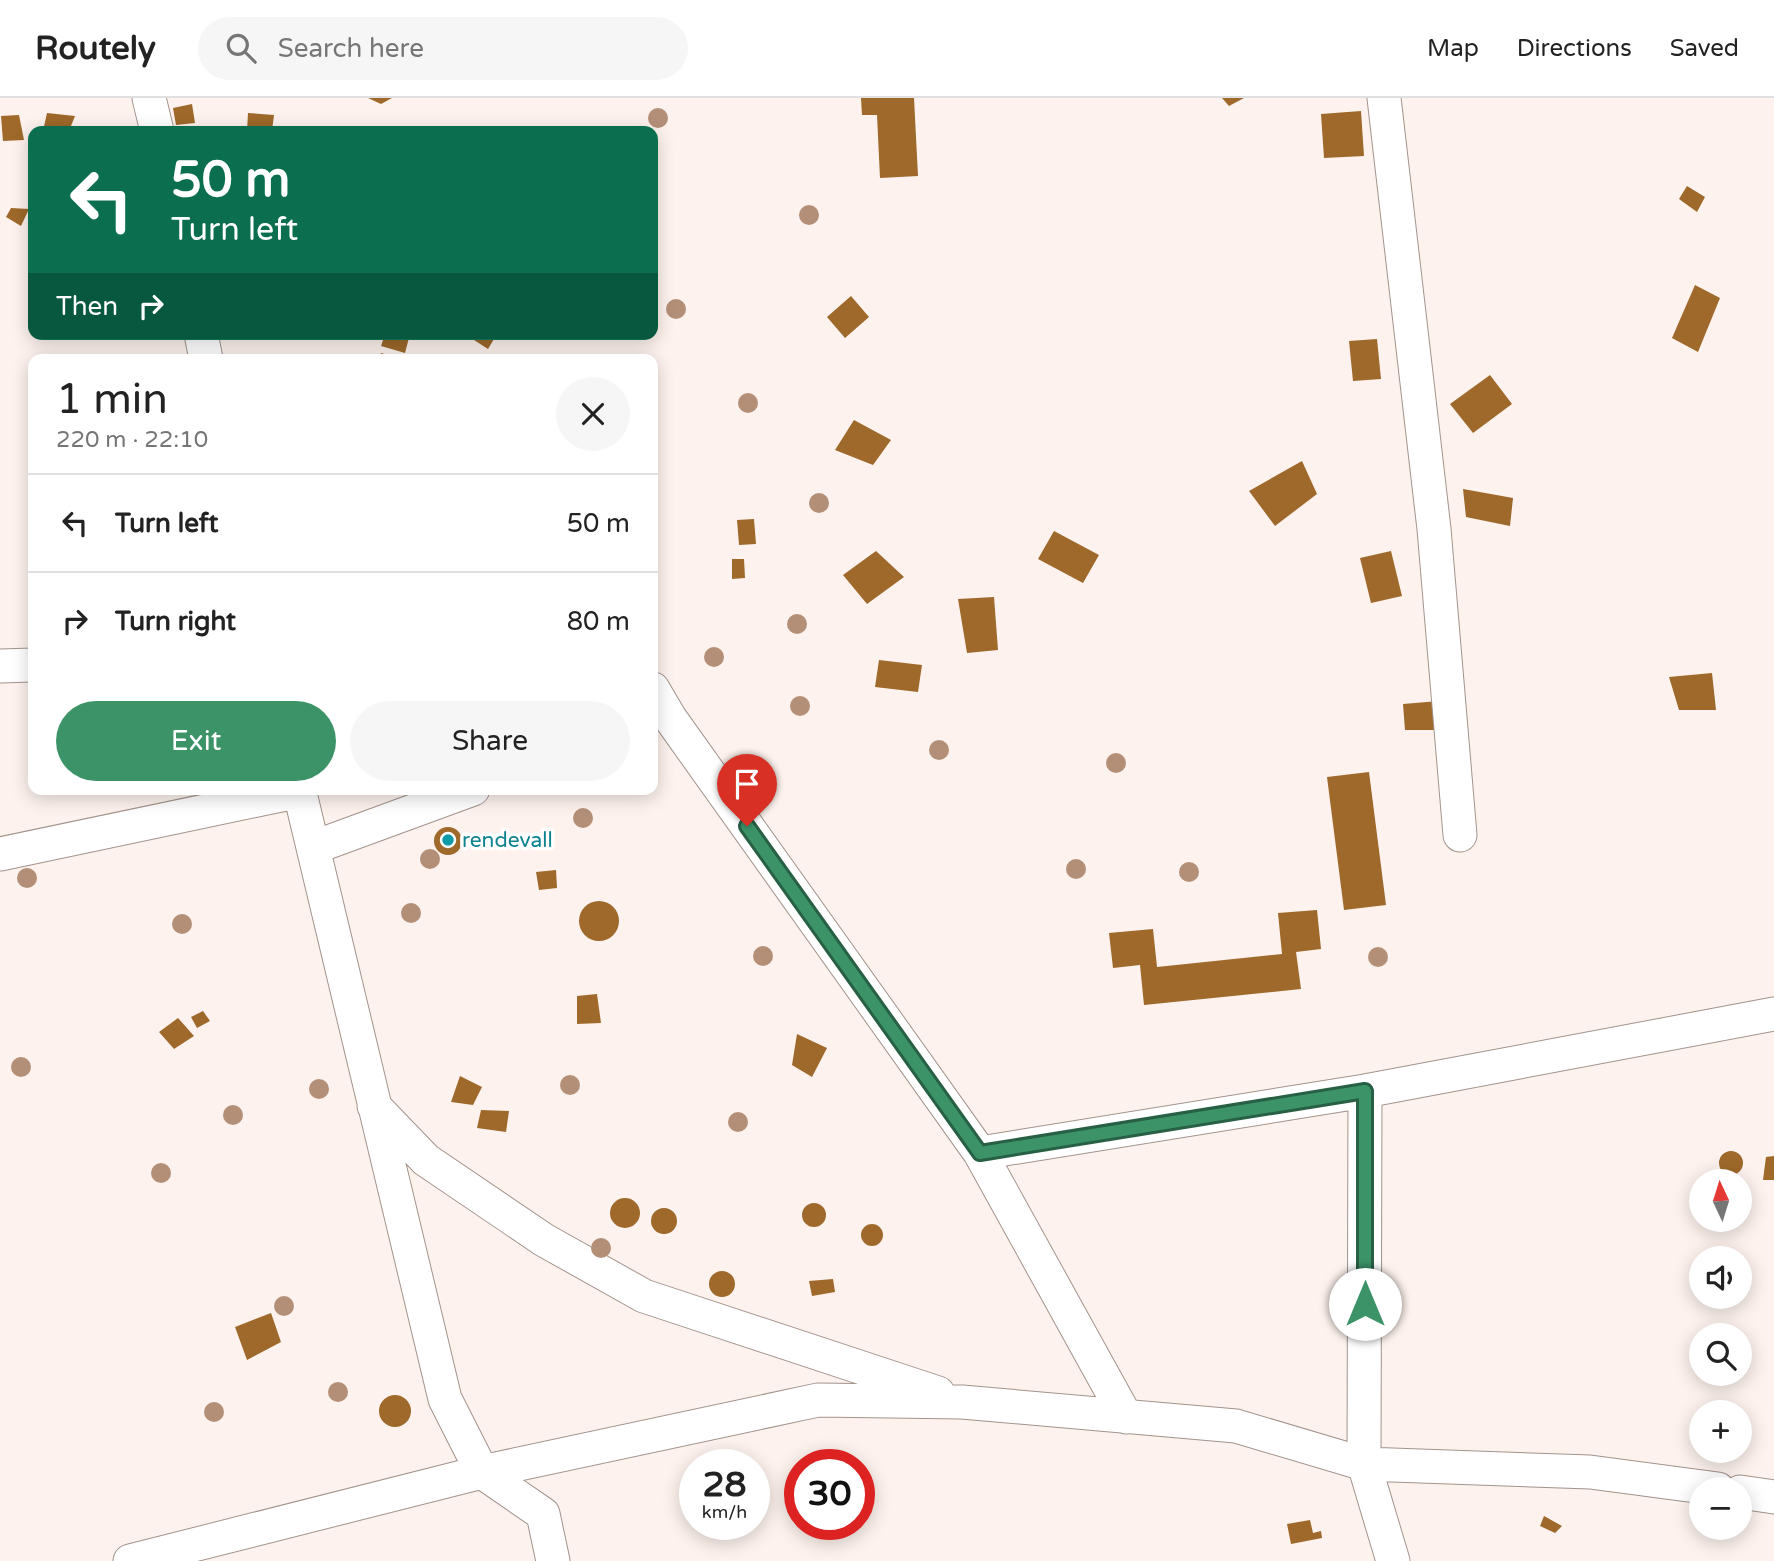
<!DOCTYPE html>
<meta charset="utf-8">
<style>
:root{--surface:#fff;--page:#f6f6f6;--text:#222;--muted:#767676;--line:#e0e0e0;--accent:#3c9368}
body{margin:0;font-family:"Varela Round",sans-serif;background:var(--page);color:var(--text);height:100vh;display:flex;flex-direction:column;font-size:26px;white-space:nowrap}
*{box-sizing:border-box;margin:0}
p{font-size:23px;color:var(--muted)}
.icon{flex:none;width:38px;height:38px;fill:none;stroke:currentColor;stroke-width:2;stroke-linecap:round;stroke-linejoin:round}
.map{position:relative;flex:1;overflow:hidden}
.details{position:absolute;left:28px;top:256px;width:630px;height:441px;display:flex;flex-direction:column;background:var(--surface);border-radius:14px;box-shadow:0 4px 18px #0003}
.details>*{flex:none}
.top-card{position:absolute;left:28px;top:28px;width:630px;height:214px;border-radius:14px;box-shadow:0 4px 18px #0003;background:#0b6e4f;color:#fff;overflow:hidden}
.needle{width:46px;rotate:356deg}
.tools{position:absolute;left:1689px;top:1071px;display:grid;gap:14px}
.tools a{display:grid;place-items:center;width:63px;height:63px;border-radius:50%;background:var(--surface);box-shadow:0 4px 18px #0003;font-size:35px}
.speed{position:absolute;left:679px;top:1351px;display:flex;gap:14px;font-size:35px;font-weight:700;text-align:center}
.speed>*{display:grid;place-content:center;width:91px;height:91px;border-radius:50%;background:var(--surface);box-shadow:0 4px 18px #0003;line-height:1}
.speed small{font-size:18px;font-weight:400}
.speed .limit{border:10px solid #d22;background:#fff;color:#111}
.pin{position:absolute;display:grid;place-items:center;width:60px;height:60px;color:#fff;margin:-72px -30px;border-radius:50% 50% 50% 0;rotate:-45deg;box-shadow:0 0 7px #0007}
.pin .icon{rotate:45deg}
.me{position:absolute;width:77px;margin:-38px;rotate:0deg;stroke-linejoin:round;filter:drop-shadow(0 0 5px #0008)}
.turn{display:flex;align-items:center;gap:24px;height:147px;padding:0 28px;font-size:32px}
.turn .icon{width:91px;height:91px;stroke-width:2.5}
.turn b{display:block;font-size:49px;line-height:60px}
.then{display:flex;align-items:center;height:66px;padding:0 28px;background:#0003;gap:14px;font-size:26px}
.round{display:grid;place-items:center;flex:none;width:74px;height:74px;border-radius:37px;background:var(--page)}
.summary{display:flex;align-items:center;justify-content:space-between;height:119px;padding:0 28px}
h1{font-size:42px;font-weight:600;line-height:52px}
.cta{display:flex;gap:14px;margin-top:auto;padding:14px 28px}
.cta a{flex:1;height:80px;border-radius:42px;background:var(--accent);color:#fff;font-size:28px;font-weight:600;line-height:80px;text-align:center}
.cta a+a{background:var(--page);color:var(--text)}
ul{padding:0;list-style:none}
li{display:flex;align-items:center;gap:21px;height:98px;padding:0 28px;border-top:2px solid var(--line)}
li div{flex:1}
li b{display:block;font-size:26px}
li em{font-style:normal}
header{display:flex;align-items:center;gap:42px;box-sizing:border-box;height:98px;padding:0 35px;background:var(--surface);border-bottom:2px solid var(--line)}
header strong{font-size:33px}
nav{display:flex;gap:38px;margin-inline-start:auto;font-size:24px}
.search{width:490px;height:63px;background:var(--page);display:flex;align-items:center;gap:18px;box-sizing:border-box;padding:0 24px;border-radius:38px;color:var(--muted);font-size:26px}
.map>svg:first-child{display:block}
.building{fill:#9e692a}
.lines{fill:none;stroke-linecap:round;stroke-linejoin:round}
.minor-casing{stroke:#a3938b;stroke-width:35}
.minor{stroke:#fff;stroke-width:33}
.tree{fill:#b48f78}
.route-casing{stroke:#276044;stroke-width:18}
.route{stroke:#3c9368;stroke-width:12}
.culture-dot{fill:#0f9aa8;stroke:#fff;stroke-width:2.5}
.labels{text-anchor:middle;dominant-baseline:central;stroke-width:7;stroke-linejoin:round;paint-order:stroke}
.culture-label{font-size:21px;fill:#0d838f;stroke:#fff;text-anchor:start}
</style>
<header>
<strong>Routely</strong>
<div class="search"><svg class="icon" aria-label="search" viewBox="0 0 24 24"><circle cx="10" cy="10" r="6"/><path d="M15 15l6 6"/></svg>Search here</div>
<nav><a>Map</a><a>Directions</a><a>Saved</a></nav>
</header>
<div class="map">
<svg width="1774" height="1463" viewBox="0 0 1774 1463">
<rect width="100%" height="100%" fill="#fdf2ed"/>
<path class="building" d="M368 0H392L381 6Z
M861 0H914L918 78 880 80 877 17H862Z
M1222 0H1244L1229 8Z
M192 6 195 25 176 27 173 10Z
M1361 13 1364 58 1324 60 1321 16Z
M47 15 75 18 69 33H43Z
M248 15 274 17 272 33H247Z
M19 17 24 42 3 43 1 18Z
M1687 88 1705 99 1697 114 1679 101Z
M11 110 29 111 21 128 6 119Z
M1695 187 1720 200 1698 254 1672 240Z
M851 198 869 219 845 240 827 219Z
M385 236H410L405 255 381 248Z
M477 236H497L488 251 474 242Z
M1377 241 1381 281 1353 283 1349 243Z
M381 255 399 260V261H380Z
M1490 277 1512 306 1473 335 1450 306Z
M854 322 891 342 873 367 835 352Z
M1302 363 1317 396 1275 428 1249 393Z
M1463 391 1513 400 1510 428 1466 419Z
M754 421 756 446 739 447 737 422Z
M1054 433 1099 457 1083 485 1038 461Z
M876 453 904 479 867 506 843 477Z
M1391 453 1402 498 1371 505 1360 460Z
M732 461H744L745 480 732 481Z
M994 499 998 552 967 555 958 501Z
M879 562 922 567 918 594 875 589Z
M1712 575 1716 612H1679L1669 579Z
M1439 603 1440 632H1405L1403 606Z
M1369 674 1386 807 1344 812 1327 679Z
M434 743a14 14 0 1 1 28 0a14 14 0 1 1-28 0Z
M556 772 557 790 539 792 536 774Z
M579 823a20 20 0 1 1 40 0a20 20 0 1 1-40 0Z
M1317 812 1321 851 1296 854 1301 891 1144 907 1140 867 1113 870 1109 835 1153 831 1157 869 1282 856 1278 815Z
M597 896 601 925 577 926V898Z
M203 913 210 923 197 930 191 919Z
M178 920 194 938 174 951 159 934Z
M797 936 827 950 812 979 792 967Z
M460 978 482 989 473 1007 451 1004Z
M481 1012 509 1013 506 1034 477 1030Z
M1719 1065a12 12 0 1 1 24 0a12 12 0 1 1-24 0Z
M1774 1058V1082H1763L1766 1059Z
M610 1115a15 15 0 1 1 30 0a15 15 0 1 1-30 0Z
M802 1117a12 12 0 1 1 24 0a12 12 0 1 1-24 0Z
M651 1123a13 13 0 1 1 26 0a13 13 0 1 1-26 0Z
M861 1137a11 11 0 1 1 22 0a11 11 0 1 1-22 0Z
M709 1186a13 13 0 1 1 26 0a13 13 0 1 1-26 0Z
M833 1181 835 1194 812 1198 809 1183Z
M271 1215 281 1244 247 1262 235 1229Z
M379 1313a16 16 0 1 1 32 0a16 16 0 1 1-32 0Z
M1544 1418 1562 1428 1555 1435 1540 1428Z
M1310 1422 1313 1435 1321 1433 1322 1440 1291 1446 1287 1426Z"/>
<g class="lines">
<g class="minor-casing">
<path id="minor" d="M149 0 157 33
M1384 0 1434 431 1460 737
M201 236 206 261
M0 568 33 567
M653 591 670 620 980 1055 1126 1319
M299 691 445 1301 482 1374 543 1416 553 1463
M315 749 473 691
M0 756 300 693
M1365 993 1364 1366 1393 1463
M374 1008 426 1062 544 1142 644 1198 938 1295
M980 1055 1365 993 1774 916
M1740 1394 1774 1399
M130 1463 482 1374 818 1302 962 1304 1236 1328 1364 1366 1590 1374 1718 1391"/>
</g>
<use href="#minor" class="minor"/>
</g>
<g class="tree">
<circle cx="658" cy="20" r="10"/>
<circle cx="809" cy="117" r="10"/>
<circle cx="676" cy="211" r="10"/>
<circle cx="748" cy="305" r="10"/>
<circle cx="819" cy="405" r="10"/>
<circle cx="797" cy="526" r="10"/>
<circle cx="714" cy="559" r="10"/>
<circle cx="800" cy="608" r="10"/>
<circle cx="939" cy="652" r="10"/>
<circle cx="1116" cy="665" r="10"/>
<circle cx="583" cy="720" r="10"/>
<circle cx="430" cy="761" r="10"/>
<circle cx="1076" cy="771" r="10"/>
<circle cx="1189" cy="774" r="10"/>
<circle cx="27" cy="780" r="10"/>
<circle cx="411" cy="815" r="10"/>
<circle cx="182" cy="826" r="10"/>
<circle cx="763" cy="858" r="10"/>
<circle cx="1378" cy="859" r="10"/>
<circle cx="21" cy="969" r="10"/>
<circle cx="570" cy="987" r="10"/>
<circle cx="319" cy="991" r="10"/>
<circle cx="233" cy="1017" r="10"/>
<circle cx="738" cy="1024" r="10"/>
<circle cx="161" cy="1075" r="10"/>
<circle cx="601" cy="1150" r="10"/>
<circle cx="284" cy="1208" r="10"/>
<circle cx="338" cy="1294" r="10"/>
<circle cx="214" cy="1314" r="10"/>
</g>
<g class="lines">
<g class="route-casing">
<path id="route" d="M747 728 980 1055 1365 993V1206"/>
</g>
<use href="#route" class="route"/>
</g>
<circle class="culture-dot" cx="448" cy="742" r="7"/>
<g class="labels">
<g class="culture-label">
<text x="462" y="742">rendevall</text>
</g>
</g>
</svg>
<div class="tools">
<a><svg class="needle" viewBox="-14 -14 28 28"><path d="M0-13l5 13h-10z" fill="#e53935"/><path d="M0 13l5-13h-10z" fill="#767676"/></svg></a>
<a><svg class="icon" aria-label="sound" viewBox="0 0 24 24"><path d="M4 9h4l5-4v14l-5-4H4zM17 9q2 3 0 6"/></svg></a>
<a><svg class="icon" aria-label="search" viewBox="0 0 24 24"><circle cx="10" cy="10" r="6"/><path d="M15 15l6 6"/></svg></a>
<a>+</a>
<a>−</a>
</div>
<div class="speed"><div>28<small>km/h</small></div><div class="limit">30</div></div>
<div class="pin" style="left:747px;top:728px;background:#d93025"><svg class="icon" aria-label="arrive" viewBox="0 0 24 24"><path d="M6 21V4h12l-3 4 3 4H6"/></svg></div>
<svg class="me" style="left:1365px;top:1206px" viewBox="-20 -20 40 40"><circle r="19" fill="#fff"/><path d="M0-13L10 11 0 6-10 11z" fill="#3c9368"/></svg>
<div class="top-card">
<div class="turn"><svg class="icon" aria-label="left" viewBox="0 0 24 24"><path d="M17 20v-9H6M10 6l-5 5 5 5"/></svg><div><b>50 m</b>Turn left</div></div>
<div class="then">Then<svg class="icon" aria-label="right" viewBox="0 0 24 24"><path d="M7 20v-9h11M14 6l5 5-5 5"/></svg></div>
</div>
<section class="details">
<div class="summary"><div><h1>1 min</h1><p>220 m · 22:10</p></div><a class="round"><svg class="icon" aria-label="close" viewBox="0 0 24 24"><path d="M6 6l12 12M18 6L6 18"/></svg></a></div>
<ul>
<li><svg class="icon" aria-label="left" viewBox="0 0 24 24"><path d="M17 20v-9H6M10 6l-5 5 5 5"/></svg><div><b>Turn left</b></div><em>50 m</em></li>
<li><svg class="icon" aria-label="right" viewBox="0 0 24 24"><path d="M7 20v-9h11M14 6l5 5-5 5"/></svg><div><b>Turn right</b></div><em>80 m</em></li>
</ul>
<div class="cta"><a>Exit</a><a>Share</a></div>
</section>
</div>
